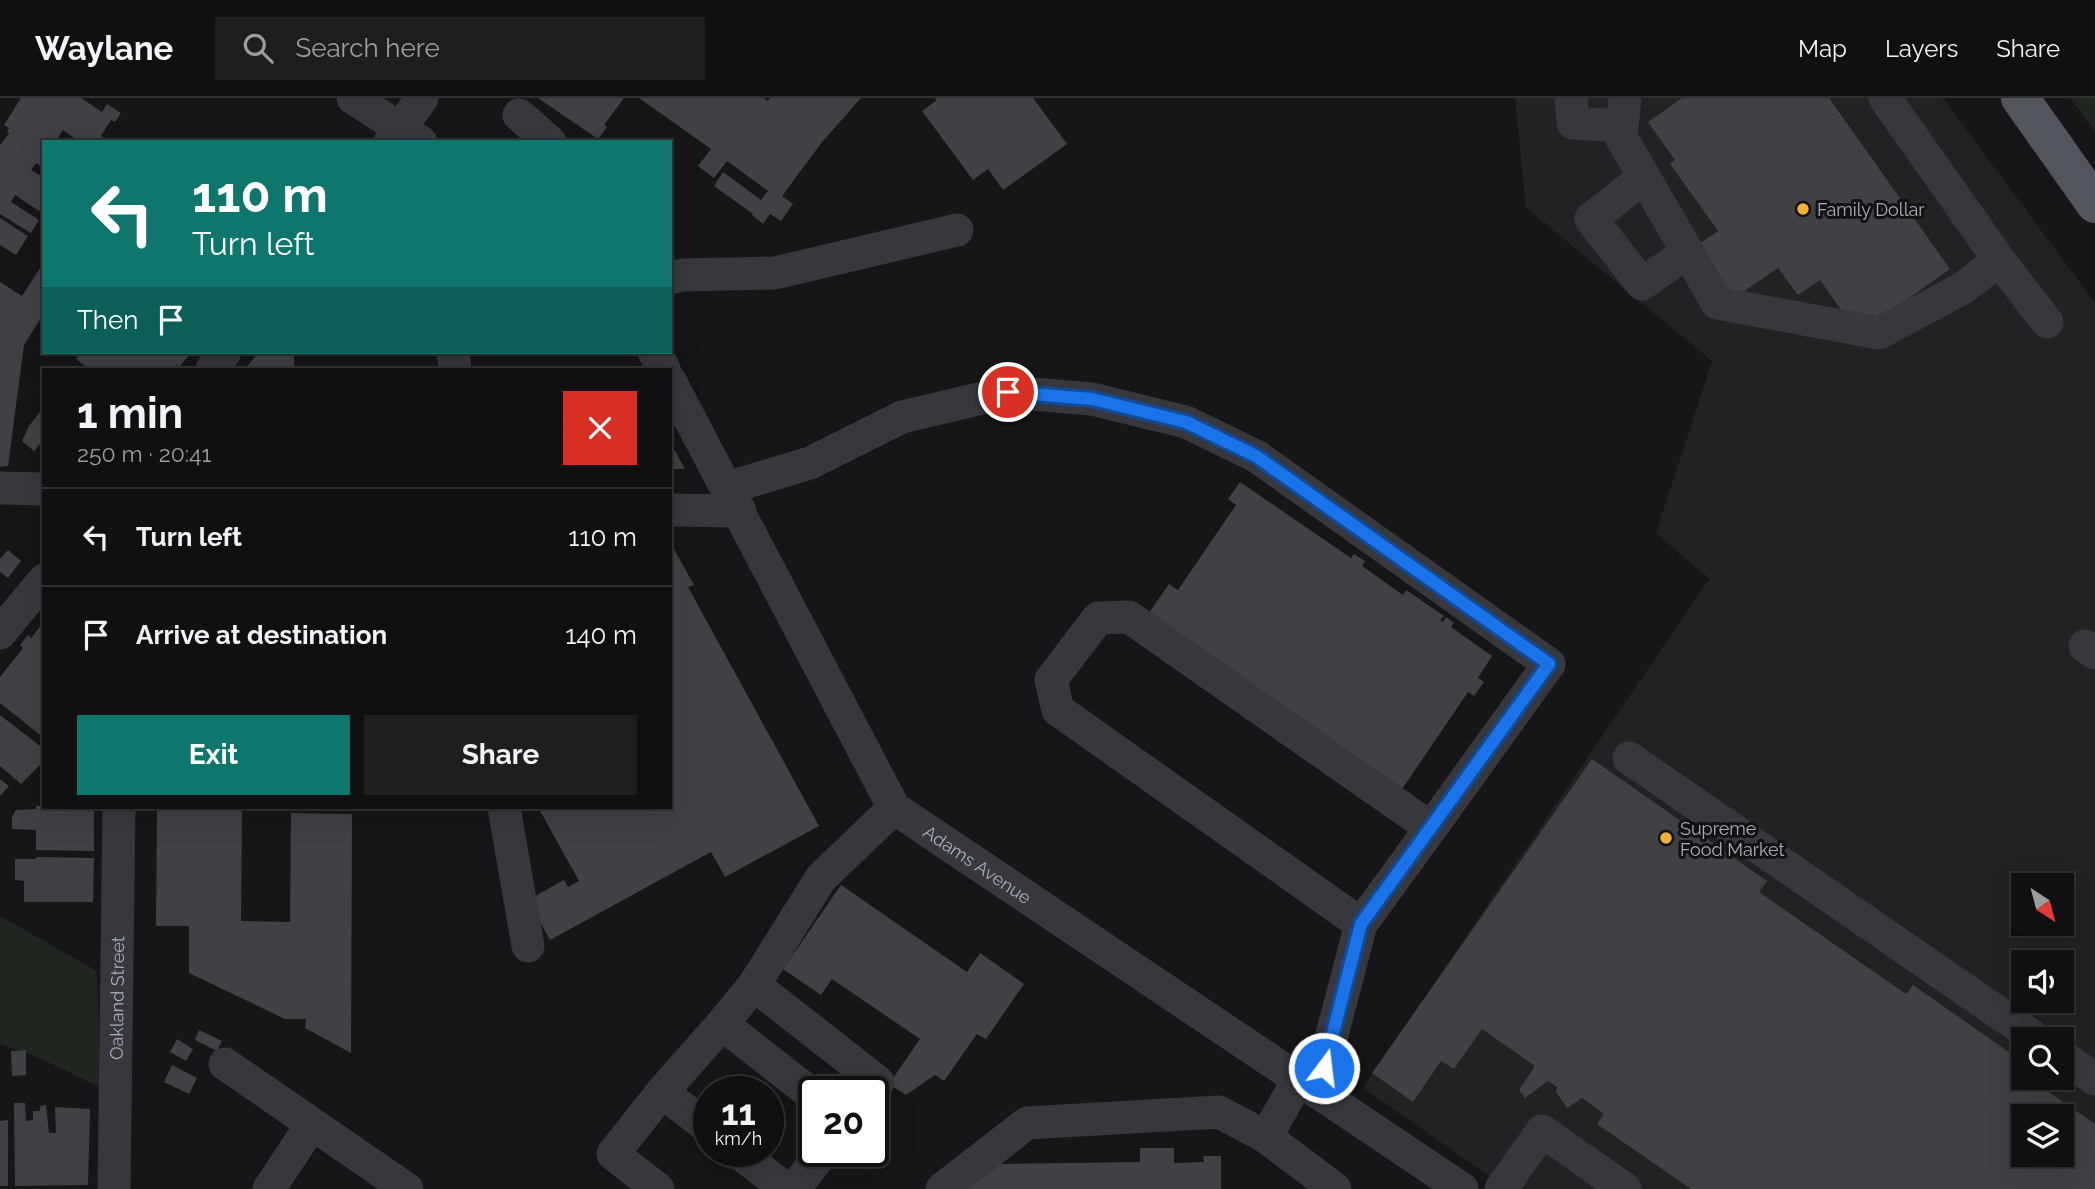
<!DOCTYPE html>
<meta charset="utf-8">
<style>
:root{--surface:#101012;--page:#1e1e20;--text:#f1f3f6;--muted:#9c9d9f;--line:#303032;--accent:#0f766e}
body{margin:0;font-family:Raleway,sans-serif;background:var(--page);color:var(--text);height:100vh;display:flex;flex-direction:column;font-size:26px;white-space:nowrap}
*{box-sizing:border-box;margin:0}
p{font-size:23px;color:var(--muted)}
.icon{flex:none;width:38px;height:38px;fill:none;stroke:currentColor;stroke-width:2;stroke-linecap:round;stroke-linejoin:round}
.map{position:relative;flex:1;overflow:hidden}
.panel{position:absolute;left:42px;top:270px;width:630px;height:441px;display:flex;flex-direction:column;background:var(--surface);border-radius:0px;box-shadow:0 7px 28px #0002,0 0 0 2px var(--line)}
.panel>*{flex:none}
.top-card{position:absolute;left:42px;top:42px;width:630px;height:214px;border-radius:0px;box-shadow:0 7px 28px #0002,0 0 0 2px var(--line);background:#0f766e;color:#fff;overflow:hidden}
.needle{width:46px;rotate:144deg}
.tools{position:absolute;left:2011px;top:775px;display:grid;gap:14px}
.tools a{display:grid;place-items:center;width:63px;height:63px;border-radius:0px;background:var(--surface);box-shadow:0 7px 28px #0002,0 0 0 2px var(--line);font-size:35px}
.speed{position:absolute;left:693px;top:978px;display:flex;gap:14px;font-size:35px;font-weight:700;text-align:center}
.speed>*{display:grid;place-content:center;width:91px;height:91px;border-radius:50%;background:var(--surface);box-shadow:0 7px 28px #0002,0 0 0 2px var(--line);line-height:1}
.speed small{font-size:18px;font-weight:400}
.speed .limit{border:4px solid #111;border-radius:10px;background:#fff;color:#111}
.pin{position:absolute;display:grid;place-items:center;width:60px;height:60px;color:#fff;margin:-30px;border:4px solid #fff;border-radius:50%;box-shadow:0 2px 7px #0007}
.me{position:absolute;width:77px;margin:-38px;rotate:15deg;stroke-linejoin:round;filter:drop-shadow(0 0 5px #0008)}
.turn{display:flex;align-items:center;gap:24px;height:147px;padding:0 35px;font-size:32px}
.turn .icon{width:91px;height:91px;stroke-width:2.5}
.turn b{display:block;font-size:49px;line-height:60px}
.then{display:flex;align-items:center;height:66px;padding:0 35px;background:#0003;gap:14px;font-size:26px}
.round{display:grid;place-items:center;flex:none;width:74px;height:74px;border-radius:0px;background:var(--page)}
.headline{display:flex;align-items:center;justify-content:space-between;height:119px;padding:0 35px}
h1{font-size:42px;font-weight:700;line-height:52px}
.button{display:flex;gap:14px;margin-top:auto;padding:14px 35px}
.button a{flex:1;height:80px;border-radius:0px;background:var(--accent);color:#fff;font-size:28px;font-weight:700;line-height:80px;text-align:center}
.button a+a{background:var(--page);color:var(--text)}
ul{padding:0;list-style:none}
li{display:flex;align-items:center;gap:21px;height:98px;padding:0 35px;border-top:2px solid var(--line)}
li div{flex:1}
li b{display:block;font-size:26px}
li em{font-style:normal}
header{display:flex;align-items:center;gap:42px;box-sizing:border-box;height:98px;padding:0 35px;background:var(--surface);border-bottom:2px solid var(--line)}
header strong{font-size:33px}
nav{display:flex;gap:38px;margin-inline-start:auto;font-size:24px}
.search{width:490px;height:63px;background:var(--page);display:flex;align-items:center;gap:18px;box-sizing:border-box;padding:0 24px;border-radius:0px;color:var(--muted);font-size:26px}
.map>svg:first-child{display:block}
.built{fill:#222225;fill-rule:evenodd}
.green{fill:#1e261f}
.building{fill:#404145;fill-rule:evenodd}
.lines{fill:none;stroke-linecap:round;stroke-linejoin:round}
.minor{stroke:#37383d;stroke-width:33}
.major{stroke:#53555c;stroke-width:38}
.route-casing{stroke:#114b97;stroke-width:18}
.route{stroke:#1a73e8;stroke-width:12}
.poi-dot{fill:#f2b134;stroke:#111113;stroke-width:2.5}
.labels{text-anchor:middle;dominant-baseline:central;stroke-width:6;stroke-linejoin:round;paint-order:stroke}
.poi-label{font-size:18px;fill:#a8adb8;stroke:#111113;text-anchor:start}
.street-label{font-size:18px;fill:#a8adb8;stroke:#111113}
</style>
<header>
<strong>Waylane</strong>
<div class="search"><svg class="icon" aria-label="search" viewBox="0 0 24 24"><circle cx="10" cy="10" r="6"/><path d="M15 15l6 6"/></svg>Search here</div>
<nav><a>Map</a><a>Layers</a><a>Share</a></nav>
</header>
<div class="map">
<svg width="2095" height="1091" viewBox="0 0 2095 1091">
<rect width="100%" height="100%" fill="#161618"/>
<path class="built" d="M1515 0H1943L2095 205V1091H1508L1363 990 1709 481 1656 435 1712 263 1526 110ZM2023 788H2062V826H2023ZM2023 864H2062V903H2023ZM2023 942H2062V980H2023ZM2023 1018H2062V1057H2023Z"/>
<path class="green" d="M2070 0H2095V34Z
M0 818 97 873 100 989 33 957 0 946Z"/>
<path class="building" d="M21 0H81L102 14 107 6 121 15 115 24 111 22 101 38 103 39 100 44H80L63 32 55 44H44V70L36 65 31 72 44 80V105L39 113 15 97 11 104 39 122 31 135 0 116V47L9 36 7 34 9 30 4 27Z
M538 0H624L604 27 607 29 598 41Z
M639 0H764L768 3 770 0H861L822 44 782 98 793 106 781 123 770 116 763 126 752 117 753 116 714 88 723 74 761 102 768 93 727 63 714 80 698 68 711 51Z
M935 0H1033L1067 46 1003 92 988 71 973 82 922 13 937 2Z
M1682 0H1829L1950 171 1871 227 1849 223 1820 182 1798 197 1778 170 1734 200 1696 148 1718 133 1670 66 1675 62 1648 24Z
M0 120 28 138 16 157 0 147Z
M44 164V215L24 247 8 368 0 369V184L22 198Z
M82 254H131L136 258 138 256 135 254H192L179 269 177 267 173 271H89L76 261Z
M259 254H294V271H245Z
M44 309V341L34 353 22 343 29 328Z
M670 344 685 371H670Z
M1240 384 1351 460 1354 456 1365 463 1362 468 1403 497 1406 492 1444 518 1440 522 1443 524 1446 519 1454 525 1451 529 1492 558 1478 580 1484 584 1474 598 1468 594 1400 694 1146 519 1169 486 1178 492 1236 407 1228 401Z
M670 444 694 487 688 489 819 728 725 779 711 754 550 842 528 802 564 782 568 789 579 783 538 709H670Z
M8 452 21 463 8 480 0 474V461Z
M44 524V640L0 605V579L23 550 20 547 28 537 31 540Z
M0 617 44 651V663L21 686 0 668Z
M1592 661 1767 783 1759 794 1906 896 1913 887 2023 964V980H2039L2036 985 2095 1026V1091H1691L1597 1026 1604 1016 1582 1000 1567 1010 1556 994 1557 989 1548 983 1525 1000 1519 992 1535 968 1482 931 1454 971 1441 963 1413 1004 1372 975ZM2023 1018H2062V1057H2023Z
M0 681 9 688 0 698Z
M36 708 94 709V753L36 752V732L12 731V719L16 712 36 711Z
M157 709H242L241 823 290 824 291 715 352 716 351 955 305 930 306 921H285L189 875V828H156Z
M36 759 94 760 93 804H24V783L15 782V761H36Z
M841 787 967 874 980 855 1024 886 986 941 977 936 944 983 935 977 906 997 889 986 920 941 832 881 821 897 783 871Z
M199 932 222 943 217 953 195 942Z
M177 941 193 951 186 963 170 954Z
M26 952V977L12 978 11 953Z
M172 967 197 980 189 996 164 984Z
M14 1005H25L26 1023 33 1022V1013H40V1008L46 1007 49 1035H56L55 1009 90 1011 88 1087 15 1088Z
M8 1022V1088H0V1023Z
M1140 1050H1174V1065L1204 1064 1203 1058H1221V1091H957L990 1066 1140 1064Z"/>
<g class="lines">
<g class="minor">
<path d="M353 0 421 44"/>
<path d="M1571 0 1573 25 1622 28"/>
<path d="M1625 0 1621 39 1717 205 1879 235 1963 190 1999 162"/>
<path d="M1885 0 1999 162 2047 224"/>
<path d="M519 17 550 44"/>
<path d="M390 44 422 0"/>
<path d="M1644 79 1591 121 1642 186 1688 154"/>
<path d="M670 180 683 177 775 175 957 132"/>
<path d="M453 254 455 271"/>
<path d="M654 254 664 271"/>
<path d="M212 271 225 254"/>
<path id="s1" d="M670 283 894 710 1462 1091"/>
<path d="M0 390 44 391"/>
<path d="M727 390 810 365 902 319 1008 294 1092 301 1186 324 1256 358 1549 566 1431 730"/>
<path d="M670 412 740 413"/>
<path d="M0 535 44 482"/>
<path d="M2085 548 2095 555"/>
<path d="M1629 660 2038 942"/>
<path d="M504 709 528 848"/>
<path d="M754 887 878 984 870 994"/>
<path d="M2062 958 2095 981"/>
<path d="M225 966 407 1091"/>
<path d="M1317 994 1361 826 1058 612 1051 582 1098 520 1129 519 1431 730 1361 826"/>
<path d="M814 998 722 926 754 887 821 780 894 710"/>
<path d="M709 1030 662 994 722 926"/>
<path d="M1266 1039 1298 982"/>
<path d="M738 1054 786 1091"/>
<path id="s2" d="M114 1091 119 709"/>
<path d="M269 1091 312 1026"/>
<path d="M658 1091 613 1056 662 994"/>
<path d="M794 1091 823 1054"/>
<path d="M942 1091 1027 1025 1219 1014 1266 1039 1335 1091"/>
<path d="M1501 1091 1542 1033 1625 1091"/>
</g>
<path class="major" d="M2020 0 2095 106"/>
</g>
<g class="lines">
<g class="route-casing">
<path id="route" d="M1008 294 1092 301 1186 324 1256 358 1549 566 1361 826 1324 970"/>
</g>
<use href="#route" class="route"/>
</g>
<g class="poi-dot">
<circle cx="1803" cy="111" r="7"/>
<circle cx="1666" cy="740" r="7"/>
</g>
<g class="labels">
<g class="poi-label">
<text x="1817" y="111">Family Dollar</text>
<text x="1680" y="730">Supreme<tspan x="1680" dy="21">Food Market</tspan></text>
</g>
<g class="street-label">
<text stroke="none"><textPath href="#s1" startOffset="583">Adams Avenue</textPath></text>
<text stroke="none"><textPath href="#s2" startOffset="191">Oakland Street</textPath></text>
</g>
</g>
</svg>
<div class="tools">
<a><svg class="needle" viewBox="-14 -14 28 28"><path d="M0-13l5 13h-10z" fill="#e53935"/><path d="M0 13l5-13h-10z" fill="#9c9d9f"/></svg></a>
<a><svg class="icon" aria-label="sound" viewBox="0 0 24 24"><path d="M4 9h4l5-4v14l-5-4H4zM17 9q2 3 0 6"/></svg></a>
<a><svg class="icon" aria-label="search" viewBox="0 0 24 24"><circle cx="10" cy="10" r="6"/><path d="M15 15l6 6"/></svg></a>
<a><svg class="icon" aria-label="layers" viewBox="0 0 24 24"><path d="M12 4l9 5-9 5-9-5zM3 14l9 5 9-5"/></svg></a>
</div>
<div class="speed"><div>11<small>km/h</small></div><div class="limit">20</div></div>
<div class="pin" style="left:1008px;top:294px;background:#d93025"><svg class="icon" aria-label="arrive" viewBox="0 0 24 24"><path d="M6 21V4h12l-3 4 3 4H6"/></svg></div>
<svg class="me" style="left:1324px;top:970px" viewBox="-20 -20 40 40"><circle r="17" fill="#1a73e8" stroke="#fff" stroke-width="3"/><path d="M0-11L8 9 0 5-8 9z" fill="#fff"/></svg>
<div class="top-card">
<div class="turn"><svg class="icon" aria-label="left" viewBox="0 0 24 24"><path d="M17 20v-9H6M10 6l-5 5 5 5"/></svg><div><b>110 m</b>Turn left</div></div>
<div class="then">Then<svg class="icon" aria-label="arrive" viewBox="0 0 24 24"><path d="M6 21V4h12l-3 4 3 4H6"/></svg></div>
</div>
<section class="panel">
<div class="headline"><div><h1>1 min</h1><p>250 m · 20:41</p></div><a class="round" style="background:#d93025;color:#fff"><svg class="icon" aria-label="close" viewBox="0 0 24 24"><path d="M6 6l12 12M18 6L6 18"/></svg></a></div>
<ul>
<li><svg class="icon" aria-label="left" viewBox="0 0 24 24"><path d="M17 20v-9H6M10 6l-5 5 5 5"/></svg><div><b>Turn left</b></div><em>110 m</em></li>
<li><svg class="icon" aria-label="arrive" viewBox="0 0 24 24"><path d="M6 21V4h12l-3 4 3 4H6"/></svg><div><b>Arrive at destination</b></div><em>140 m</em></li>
</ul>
<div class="button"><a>Exit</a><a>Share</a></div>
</section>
</div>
